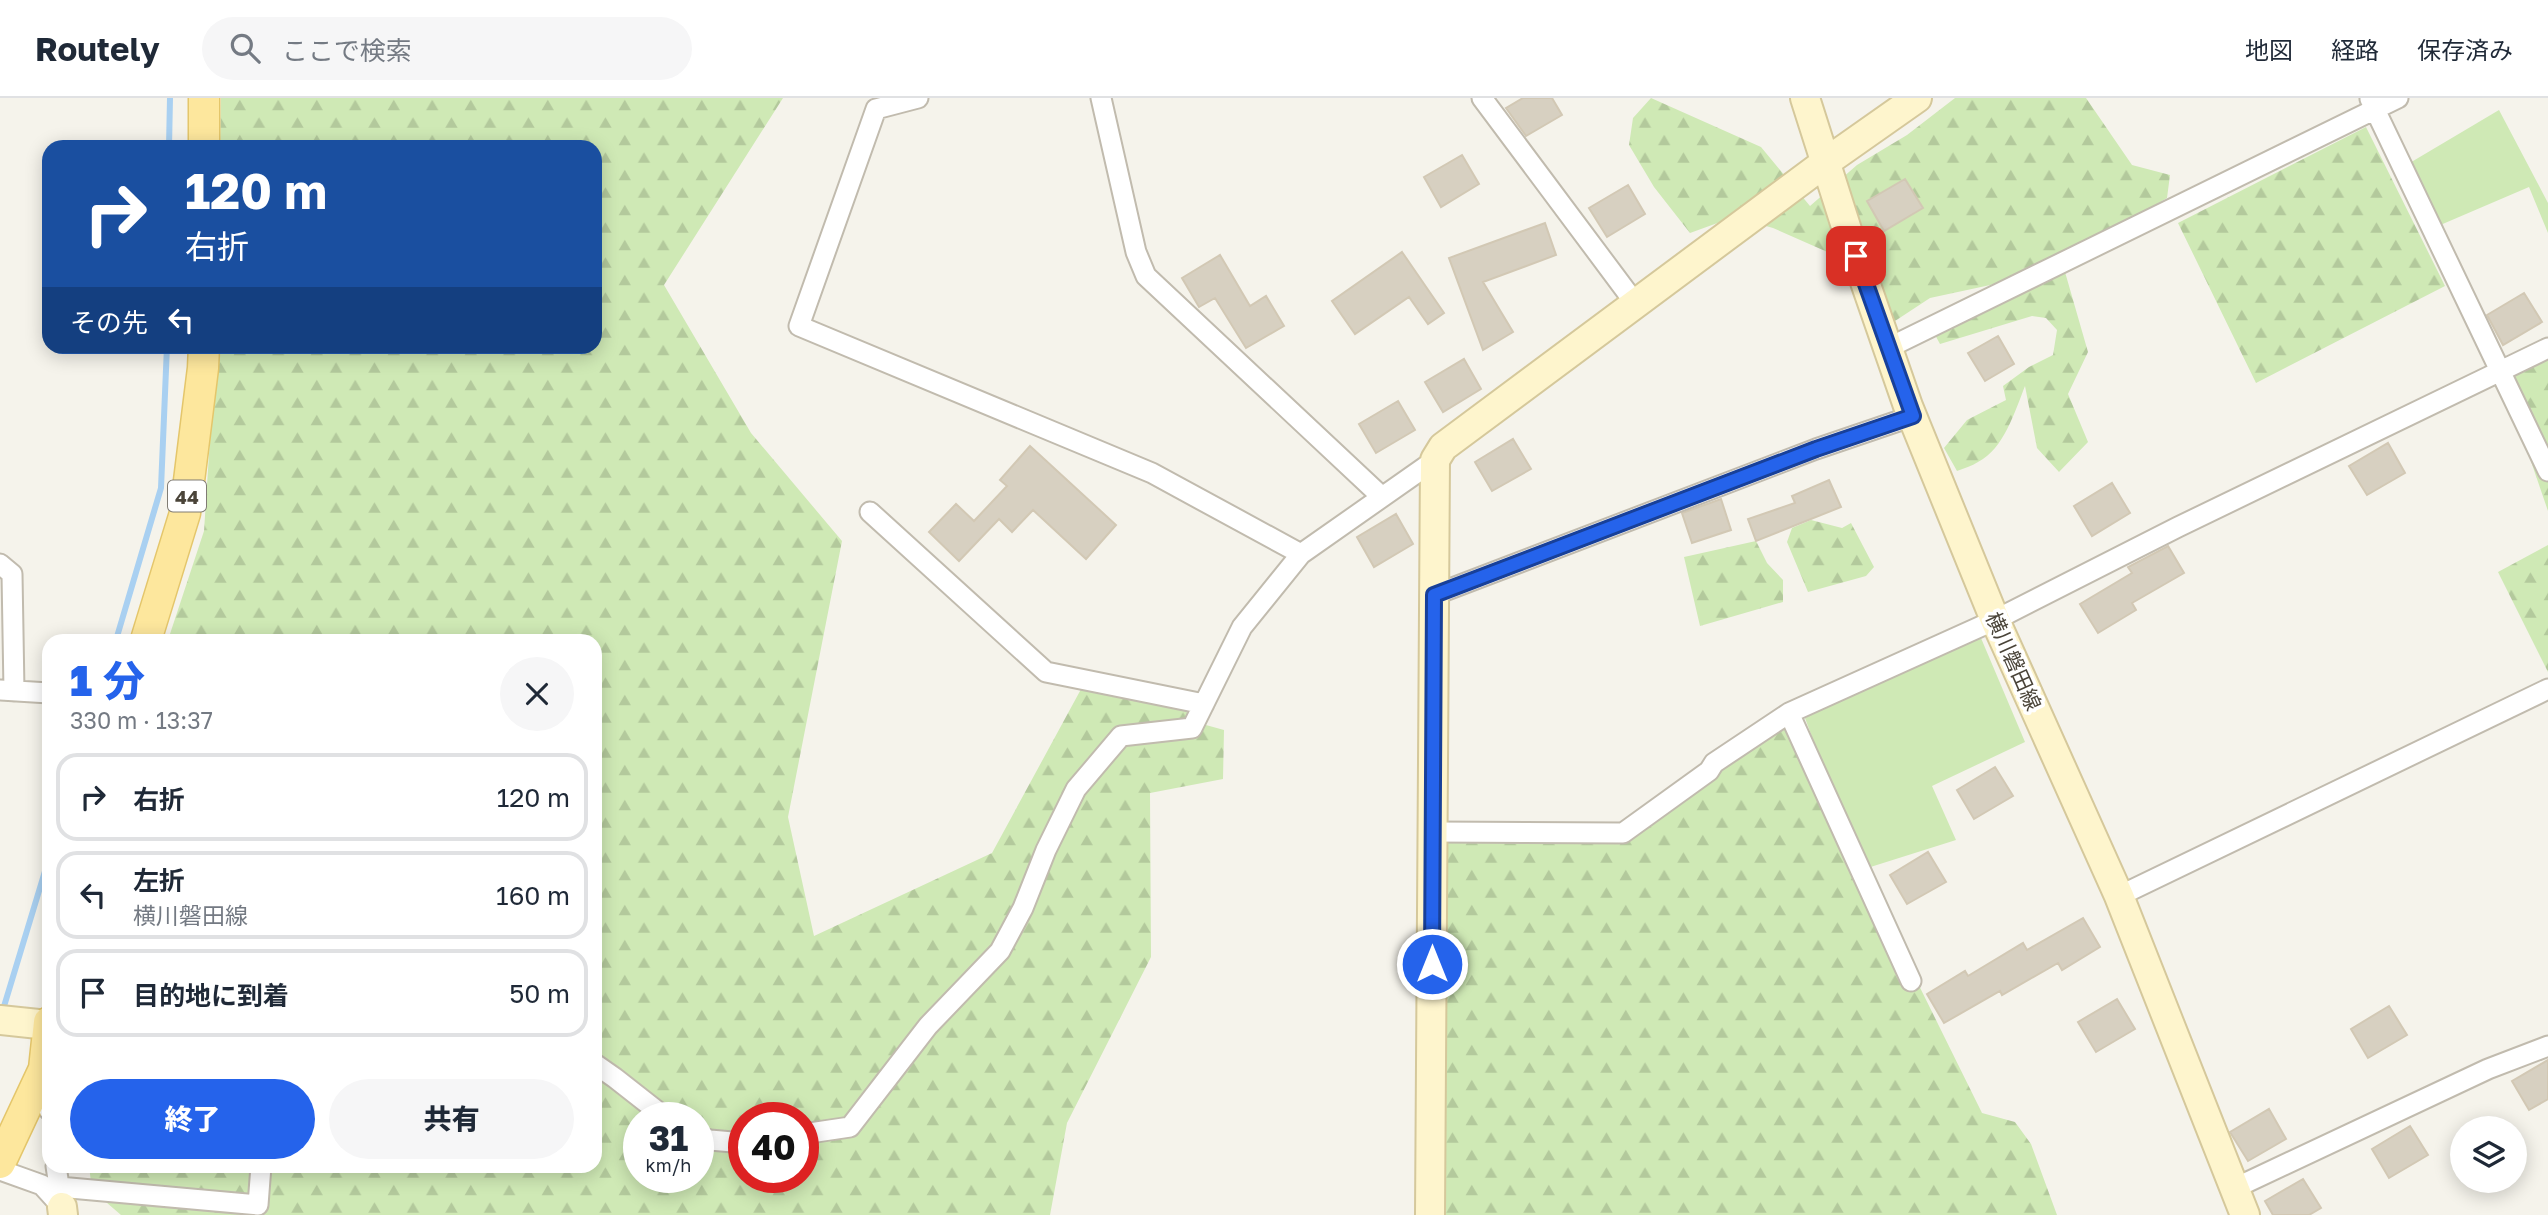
<!DOCTYPE html>
<html lang="ja">
<meta charset="utf-8">
<style>
:root{--surface:#fff;--page:#f6f6f7;--text:#1f2937;--muted:#747a83;--line:#e0e1e3;--accent:#2563eb}
body{margin:0;font-family:"Golos Text","Noto Sans JP",sans-serif;background:var(--page);color:var(--text);height:100vh;display:flex;flex-direction:column;font-size:26px;white-space:nowrap}
*{box-sizing:border-box;margin:0}
p{font-size:23px;color:var(--muted)}
.icon{flex:none;width:38px;height:38px;fill:none;stroke:currentColor;stroke-width:2;stroke-linecap:round;stroke-linejoin:round}
.map{position:relative;flex:1;overflow:hidden}
.panel{position:absolute;left:42px;top:536px;width:560px;height:539px;display:flex;flex-direction:column;background:var(--surface);border-radius:21px;box-shadow:0 4px 18px #0003}
.panel>*{flex:none}
.top-card{position:absolute;left:42px;top:42px;width:560px;height:214px;border-radius:21px;box-shadow:0 4px 18px #0003;background:#1a4fa0;color:#fff;overflow:hidden}
.controls{position:absolute;left:2450px;top:1018px;display:grid;gap:14px}
.controls a{display:grid;place-items:center;width:77px;height:77px;border-radius:50%;background:var(--surface);box-shadow:0 4px 18px #0003;font-size:35px}
.speed{position:absolute;left:623px;top:1004px;display:flex;gap:14px;font-size:35px;font-weight:700;text-align:center}
.speed>*{display:grid;place-content:center;width:91px;height:91px;border-radius:50%;background:var(--surface);box-shadow:0 4px 18px #0003;line-height:1}
.speed small{font-size:18px;font-weight:400}
.speed .limit{border:10px solid #d22;background:#fff;color:#111}
.pin{position:absolute;display:grid;place-items:center;width:60px;height:60px;color:#fff;margin:-30px;border-radius:14px;box-shadow:0 4px 10px #0006}
.me{position:absolute;width:77px;margin:-38px;rotate:0deg;stroke-linejoin:round;filter:drop-shadow(0 0 5px #0008)}
.turn{display:flex;align-items:center;gap:24px;height:147px;padding:0 28px;font-size:32px}
.turn .icon{width:91px;height:91px;stroke-width:2.5}
.turn b{display:block;font-size:49px;line-height:60px}
.then{display:flex;align-items:center;height:66px;padding:0 28px;background:#0003;gap:14px;font-size:26px}
.round{display:grid;place-items:center;flex:none;width:74px;height:74px;border-radius:37px;background:var(--page)}
.overview{display:flex;align-items:center;justify-content:space-between;height:119px;padding:0 28px}
h1{font-size:42px;font-weight:800;line-height:52px;color:var(--accent)}
.action{display:flex;gap:14px;margin-top:auto;padding:14px 28px}
.action a{flex:1;height:80px;border-radius:42px;background:var(--accent);color:#fff;font-size:28px;font-weight:800;line-height:80px;text-align:center}
.action a+a{background:var(--page);color:var(--text)}
ul{padding:0;list-style:none}
li{display:flex;align-items:center;gap:21px;height:88px;margin:0 14px 10px;padding:0 14px;border:4px solid var(--line);border-radius:21px}
li div{flex:1}
li b{display:block;font-size:26px}
li em{font-style:normal}
header{display:flex;align-items:center;gap:42px;box-sizing:border-box;height:98px;padding:0 35px;background:var(--surface);border-bottom:2px solid var(--line)}
header strong{font-size:33px}
nav{display:flex;gap:38px;margin-inline-start:auto;font-size:24px}
.search{width:490px;height:63px;background:var(--page);display:flex;align-items:center;gap:18px;box-sizing:border-box;padding:0 24px;border-radius:38px;color:var(--muted);font-size:26px}
.map>svg:first-child{display:block}
.green{fill:#cfe9b5}
.forest{fill:url(#forest-firs);fill-rule:evenodd}
.lines{fill:none;stroke-linecap:round;stroke-linejoin:round}
.stream{stroke:#a9d0f1;stroke-width:6}
.building{fill:#d7d0c1;stroke:#d2c8b4;stroke-width:2}
.street-casing{stroke:#c1bbae;stroke-width:23}
.secondary-casing{stroke:#d5c89b;stroke-width:32}
.primary-casing{stroke:#e4c66b;stroke-width:33}
.street{stroke:#fff;stroke-width:19}
.secondary{stroke:#fef5cd;stroke-width:28}
.primary{stroke:#fde79d;stroke-width:30}
.route-casing{stroke:#184099;stroke-width:18}
.route{stroke:#2563eb;stroke-width:12}
.labels{text-anchor:middle;dominant-baseline:central;stroke-width:7;stroke-linejoin:round;paint-order:stroke}
.shield{fill:#fff;stroke:#807c74;stroke-width:2}
.shield-label{font-size:19px;font-weight:bold;fill:#4a4439}
.street-label{font-size:21px;fill:#4a4439;stroke:#fff}
</style>
<header>
<strong>Routely</strong>
<div class="search"><svg class="icon" aria-label="search" viewBox="0 0 24 24"><circle cx="10" cy="10" r="6"/><path d="M15 15l6 6"/></svg>ここで検索</div>
<nav><a>地図</a><a>経路</a><a>保存済み</a></nav>
</header>
<div class="map">
<svg width="2548" height="1117" viewBox="0 0 2548 1117">
<defs>
<pattern id="forest-firs" width="22" height="20" patternUnits="userSpaceOnUse" patternTransform="scale(1.75)"><rect width="22" height="20" fill="#cfe9b5"/><path d="M5 1l3.5 6h-7zM16 11l3.5 6h-7z" fill="#b3c99c"/></pattern>
</defs>
<rect width="100%" height="100%" fill="#f5f3eb"/>
<path class="green" d="M2499 12 2548 105V135L2529 89 2438 128 2408 66Z
M1978 533 2025 644 1932 688 1956 742 1861 772 1805 620Z"/>
<path class="forest" d="M221 0H783L664 187 751 335 842 443 788 719 814 838 992 755 1086 582 1204 606 1195 624 1224 632 1223 681 1150 695 1151 859 1067 1025 1050 1117H121L92 1092 89 1068H595V542H168L204 433 216 249 595 248V49H220ZM639 1020H698V1080H639ZM744 1020H803V1080H744Z
M1651 0 1761 49 1810 108 1857 67 1907 37 1955 0H2086L2132 67 2170 77 2167 100 2047 171 2065 174 2088 254 2068 296 2088 344 2059 374 2037 350 2025 288C2015 313 2004 351 1978 364 1972 368 1964 370 1957 373L1944 350 1967 322 2006 302 2003 288 2029 269 2053 257 2057 232 2046 220 2032 218 1940 246 1934 235 2032 178 1930 200 1895 223 1841 160 1773 130 1734 119 1690 135 1654 89 1629 47 1633 20Z
M2366 29 2445 188 2256 285 2178 125Z
M2548 250V413L2500 273Z
M1811 422 1842 430 1851 425 1874 469 1866 478 1808 494 1787 444 1792 430Z
M1756 443 1767 465 1783 482V504L1700 528 1684 459Z
M2548 447V574L2498 474Z
M1789 615 1850 748 1982 1015 2015 1024 2031 1046 2057 1117H1430L1444 735 1517 745H1587L1630 736Z"/>
<g class="lines">
<path class="stream" d="M169 49 170 0
M116 542 161 390 167 248
M2 915 49 760"/>
</g>
<path class="building" d="M1523 0H1552L1562 17 1526 38 1506 10Z
M1462 57 1479 86 1441 109 1424 79Z
M1905 81 1923 110 1884 133 1867 103Z
M1628 87 1645 116 1607 139 1589 110Z
M1545 125 1556 157 1483 184 1513 234 1483 252 1449 160Z
M1402 154 1444 215 1428 226 1409 199 1355 236 1332 203Z
M1220 157 1250 208 1266 198 1284 228 1246 250 1215 200 1199 209 1182 180Z
M2524 195 2542 224 2503 247 2487 217Z
M1998 238 2014 266 1985 283 1968 255Z
M1464 261 1481 291 1443 314 1425 284Z
M1398 303 1415 332 1376 355 1359 326Z
M1513 341 1531 371 1492 393 1475 364Z
M2388 345 2405 375 2367 397 2349 368Z
M1030 348 1116 427 1086 461 1033 412 1012 434 999 421 959 463 929 434 956 406 974 423 1007 388 1000 382Z
M1829 382 1841 409 1756 443 1748 421 1795 405 1792 398Z
M2112 385 2130 415 2092 438 2074 408Z
M1721 401 1731 432 1692 445 1682 415Z
M1396 416 1413 446 1374 469 1357 439Z
M2168 448 2184 475 2132 505 2136 512 2098 535 2080 506 2132 475 2128 469Z
M1995 669 2013 698 1974 721 1957 692Z
M1928 754 1946 784 1907 806 1890 777Z
M2083 820 2100 849 2062 872 2058 865 2002 897 2000 893 1944 925 1927 896 1965 873 1968 878 2023 845 2027 852Z
M2117 901 2135 931 2096 954 2078 924Z
M2389 908 2407 937 2368 960 2351 931Z
M2548 962V1001L2529 1012 2512 983Z
M2269 1011 2286 1041 2248 1063 2230 1034Z
M2410 1028 2428 1057 2389 1080 2372 1051Z
M2303 1081 2321 1110 2309 1117H2273L2265 1103Z"/>
<g class="lines">
<g class="street-casing">
<path id="street" d="M918 0 876 11 799 228 1152 375 1301 456
M1101 0 1136 154 1146 178 1382 399
M1482 0 1635 205
M2370 1 2548 373
M1888 250 2398 0
M870 414 1046 574 1204 606
M0 466 12 476 14 593
M1434 497 1816 351 1913 318
M0 592 49 595
M1789 615 1911 883
M1433 734 1623 735 1709 673 1714 665 1789 615 1995 522 2178 429 2548 250
M2119 798 2548 591
M595 966 615 980 666 1020
M44 975 49 1012
M803 1036 850 1029 928 928 1000 853 1023 810 1046 752 1076 691 1121 638 1192 630 1242 529 1301 456 1435 362
M698 1039 710 1042 744 1045
M56 1068 61 1101
M0 1072 42 1087 62 1109
M59 1089 258 1107 261 1068
M2235 1090 2488 971 2548 948"/>
</g>
<g class="secondary-casing">
<path id="secondary" d="M1805 0 1848 135 1908 308 1995 522 2119 798 2245 1117
M0 922 48 927
M62 1109 63 1117
M1430 1117 1435 362 1443 349 1826 64 1917 0"/>
</g>
<g class="primary-casing">
<path id="primary" d="M204 49V0
M146 542 185 415 203 270 204 248
M0 1065 44 971 49 924"/>
</g>
<use href="#street" class="street"/>
<use href="#secondary" class="secondary"/>
<use href="#primary" class="primary"/>
</g>
<g class="lines">
<g class="route-casing">
<path id="route" d="M1432 866 1434 497 1816 351 1913 318 1856 158"/>
</g>
<use href="#route" class="route"/>
</g>
<g class="labels">
<rect class="shield" x="168" y="382.5" width="38" height="31" rx="5"/>
<g class="shield-label">
<text x="187" y="398">44</text>
</g>
<g class="street-label">
<text transform="translate(2014 563) rotate(66)">横川磐田線</text>
</g>
</g>
</svg>
<div class="controls">
<a><svg class="icon" aria-label="layers" viewBox="0 0 24 24"><path d="M12 4l9 5-9 5-9-5zM3 14l9 5 9-5"/></svg></a>
</div>
<div class="speed"><div>31<small>km/h</small></div><div class="limit">40</div></div>
<div class="pin" style="left:1856px;top:158px;background:#d93025"><svg class="icon" aria-label="arrive" viewBox="0 0 24 24"><path d="M6 21V4h12l-3 4 3 4H6"/></svg></div>
<svg class="me" style="left:1432px;top:866px" viewBox="-20 -20 40 40"><circle r="17" fill="#2563eb" stroke="#fff" stroke-width="3"/><path d="M0-11L8 9 0 5-8 9z" fill="#fff"/></svg>
<div class="top-card">
<div class="turn"><svg class="icon" aria-label="right" viewBox="0 0 24 24"><path d="M7 20v-9h11M14 6l5 5-5 5"/></svg><div><b>120 m</b>右折</div></div>
<div class="then">その先<svg class="icon" aria-label="left" viewBox="0 0 24 24"><path d="M17 20v-9H6M10 6l-5 5 5 5"/></svg></div>
</div>
<section class="panel">
<div class="overview"><div><h1>1 分</h1><p>330 m · 13:37</p></div><a class="round"><svg class="icon" aria-label="close" viewBox="0 0 24 24"><path d="M6 6l12 12M18 6L6 18"/></svg></a></div>
<ul>
<li><svg class="icon" aria-label="right" viewBox="0 0 24 24"><path d="M7 20v-9h11M14 6l5 5-5 5"/></svg><div><b>右折</b></div><em>120 m</em></li>
<li><svg class="icon" aria-label="left" viewBox="0 0 24 24"><path d="M17 20v-9H6M10 6l-5 5 5 5"/></svg><div><b>左折</b><p>横川磐田線</p></div><em>160 m</em></li>
<li><svg class="icon" aria-label="arrive" viewBox="0 0 24 24"><path d="M6 21V4h12l-3 4 3 4H6"/></svg><div><b>目的地に到着</b></div><em>50 m</em></li>
</ul>
<div class="action"><a>終了</a><a>共有</a></div>
</section>
</div>
